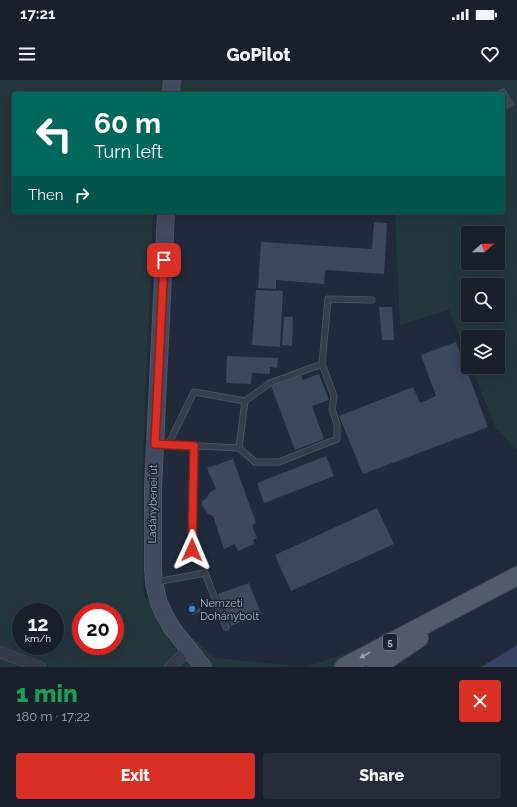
<!DOCTYPE html>
<meta charset="utf-8">
<style>
:root{--surface:#19202c;--page:#262d38;--text:#f1f3f6;--muted:#9fa3a9;--line:#373e48;--accent:#d93025}
body{margin:0;font-family:Raleway,sans-serif;background:var(--page);color:var(--text);height:100vh;display:flex;flex-direction:column;font-size:15px;white-space:nowrap}
*{box-sizing:border-box;margin:0}
p{font-size:13px;color:var(--muted)}
.icon{flex:none;width:22px;height:22px;fill:none;stroke:currentColor;stroke-width:2;stroke-linecap:round;stroke-linejoin:round}
.map{position:relative;height:587px;overflow:hidden}
.drawer{display:flex;flex-direction:column;background:var(--surface);flex:1}
.drawer>*{flex:none}
.banner{position:absolute;left:12px;top:12px;width:493px;height:122px;border-radius:4px;box-shadow:0 4px 16px #0002,0 0 0 1px var(--line);background:#00695c;color:#fff;overflow:hidden}
.needle{width:26px;rotate:69deg}
.controls{position:absolute;left:461px;top:146px;display:grid;gap:8px}
.controls a{display:grid;place-items:center;width:44px;height:44px;border-radius:4px;background:var(--surface);box-shadow:0 4px 16px #0002,0 0 0 1px var(--line);font-size:20px}
.speed{position:absolute;left:12px;top:523px;display:flex;gap:8px;font-size:20px;font-weight:700;text-align:center}
.speed>*{display:grid;place-content:center;width:52px;height:52px;border-radius:50%;background:var(--surface);box-shadow:0 4px 16px #0002,0 0 0 1px var(--line);line-height:1}
.speed small{font-size:10px;font-weight:400}
.speed .limit{border:6px solid #d22;background:#fff;color:#111}
.pin{position:absolute;display:grid;place-items:center;width:34px;height:34px;color:#fff;margin:-17px;border-radius:8px;box-shadow:0 2px 6px #0006}
.me{position:absolute;width:44px;margin:-22px;rotate:1deg;stroke-linejoin:round;filter:drop-shadow(0 0 3px #0008)}
.turn{display:flex;align-items:center;gap:14px;height:84px;padding:0 16px;font-size:18px}
.turn .icon{width:52px;height:52px;stroke-width:2.5}
.turn b{display:block;font-size:28px;line-height:34px}
.then{display:flex;align-items:center;height:38px;padding:0 16px;background:#0003;gap:8px;font-size:15px}
.round{display:grid;place-items:center;flex:none;width:42px;height:42px;border-radius:4px;background:var(--page)}
.head{display:flex;align-items:center;justify-content:space-between;height:68px;padding:0 16px}
h1{font-size:24px;font-weight:800;line-height:30px;color:#1e9e55}
.action{display:flex;gap:8px;margin-top:auto;padding:8px 16px}
.action a{flex:1;height:46px;border-radius:4px;background:var(--accent);color:#fff;font-size:16px;font-weight:800;line-height:46px;text-align:center}
.action a+a{background:var(--page);color:var(--text)}
.status{display:flex;justify-content:space-between;align-items:center;height:28px;padding:0 20px;background:var(--surface);direction:ltr}
.status svg{height:11px;fill:currentColor}
header{display:flex;justify-content:space-between;align-items:center;height:52px;padding:0 16px;background:var(--surface);font-size:18px;font-weight:800}
.map>svg:first-child{display:block}
.green{fill:#23373c;fill-rule:evenodd}
.water{fill:#354463}
.building{fill:#3d485b}
.lines{fill:none;stroke-linecap:round;stroke-linejoin:round}
.lane-casing{stroke:#505766;stroke-width:7}
.street-casing{stroke:#505766;stroke-width:12}
.secondary-casing{stroke:#505766;stroke-width:18}
.primary-casing{stroke:#3e4654;stroke-width:20}
.lane{stroke:#353d4b;stroke-width:5.5}
.street{stroke:#353d4b;stroke-width:11}
.secondary{stroke:#434b5e;stroke-width:16}
.primary{stroke:#535b6b;stroke-width:18}
.oneway{fill:#99a0b0}
.route-casing{stroke:#8d1f18;stroke-width:10}
.route{stroke:#d93025;stroke-width:7}
.shop-dot{fill:#3f7fe0;stroke:#1b2230;stroke-width:1.5}
.labels{text-anchor:middle;dominant-baseline:central;stroke-width:3;stroke-linejoin:round;paint-order:stroke}
.shield{fill:#1b2230;stroke:#838a9a;stroke-width:1}
.shield-label{font-size:10px;font-weight:bold;fill:#b0b7c7}
.street-label{font-size:11px;fill:#b0b7c7;stroke:#1b2230}
.poi-label{font-size:11px;fill:#b0b7c7;stroke:#1b2230;text-anchor:start}
</style>
<div class="status"><b>17:21</b><svg viewBox="0 0 49 12"><path d="M0 12V9h3v3zM5 12V6h3v6zM10 12V3h3v9zM15 12V0h3v12zM26 1h20v11H26zM47 4h2v5h-2z"/></svg></div>
<header><svg class="icon" aria-label="menu" viewBox="0 0 24 24"><path d="M4 6h16M4 12h16M4 18h16"/></svg>GoPilot<svg class="icon" aria-label="heart" viewBox="0 0 24 24"><path d="M12 20l-8-8c-3-5 5-10 8-4 3-6 11-1 8 4z"/></svg></header>
<div class="map">
<svg width="517" height="587" viewBox="0 0 517 587">
<rect width="100%" height="100%" fill="#212a3b"/>
<path class="green" d="M0 0H517V370L496 348 471 287H498V257H468V278L449 230 400 245 395 132H503V14H14V132H153L142 402 144 516 216 578 305 587H0ZM468 153H498V183H468ZM468 205H498V235H468ZM21 532H55V566H21ZM81 532H115V566H81Z
M353 571 360 587H306Z"/>
<path class="water" d="M517 565V587H481Z"/>
<path class="building" d="M504 7 515 25 503 31V14H492Z
M374 142 387 143 384 194 325 190 324 204 276 200V209L258 208 261 162 372 169Z
M256 210 283 211 280 267 252 265Z
M379 227H392L394 260H382Z
M284 237H293L292 266 282 265Z
M456 262 488 347 363 394 339 336 413 307 420 323 436 316 421 275Z
M227 276 278 278 277 288 270 287V294L252 293 251 304 226 303Z
M319 294 329 320 312 326 324 359 295 370 271 306 301 295 303 300Z
M326 376 334 396 264 423 257 403Z
M233 379 256 443 252 445 257 458 253 460 254 464 238 471 235 464 224 469 213 436 208 434 202 425V421L206 419 210 412 216 409 207 388Z
M377 428 394 464 291 511 275 475Z
M249 503 261 534 231 546 218 514Z
M193 523 195 530 200 528 202 531 192 535 188 525Z"/>
<g class="lines">
<g class="lane-casing">
<path id="lane" d="M156 364 239 368 255 382H279L337 359V344L332 329 334 316 322 284 328 219 372 220
M168 365 194 312 245 321
M239 368 245 321 270 303 322 284
M192 470 194 366
M156 502 205 493 226 547"/>
</g>
<g class="street-casing">
<path id="street" d="M0 572 40 587
M170 587 189 569"/>
</g>
<g class="secondary-casing">
<path id="secondary" d="M171 14 172 0
M166 132 153 408V488L154 503 159 523 164 534 172 548 203 587"/>
</g>
<g class="primary-casing">
<path id="primary" d="M344 587 517 496
M376 587 419 558"/>
</g>
<use href="#lane" class="lane"/>
<use href="#street" class="street"/>
<use href="#secondary" class="secondary"/>
<use href="#primary" class="primary"/>
</g>
<defs><path id="oneway-solid" d="M-6-.8H1V-3.2L6.5 0L1 3.2V.8H-6Z"/></defs>
<use class="oneway" href="#oneway-solid" transform="translate(365 575) rotate(151)"/>
<g class="lines">
<g class="route-casing">
<path id="route" d="M164 180 155 364 194 366 192 470"/>
</g>
<use href="#route" class="route"/>
</g>
<circle class="shop-dot" cx="192" cy="529" r="4"/>
<g class="labels">
<rect class="shield" x="383" y="554" width="14" height="16" rx="3"/>
<g class="shield-label">
<text x="390" y="562">5</text>
</g>
<g class="street-label">
<text transform="translate(153 424) rotate(-89)">Ladánybenei út</text>
</g>
<g class="poi-label">
<text x="200" y="523">Nemzeti<tspan x="200" dy="13">Dohánybolt</tspan></text>
</g>
</g>
</svg>
<div class="controls">
<a><svg class="needle" viewBox="-14 -14 28 28"><path d="M0-13l5 13h-10z" fill="#e53935"/><path d="M0 13l5-13h-10z" fill="#9fa3a9"/></svg></a>
<a><svg class="icon" aria-label="search" viewBox="0 0 24 24"><circle cx="10" cy="10" r="6"/><path d="M15 15l6 6"/></svg></a>
<a><svg class="icon" aria-label="layers" viewBox="0 0 24 24"><path d="M12 4l9 5-9 5-9-5zM3 14l9 5 9-5"/></svg></a>
</div>
<div class="speed"><div>12<small>km/h</small></div><div class="limit">20</div></div>
<div class="pin" style="left:164px;top:180px;background:#d93025"><svg class="icon" aria-label="arrive" viewBox="0 0 24 24"><path d="M6 21V4h12l-3 4 3 4H6"/></svg></div>
<svg class="me" style="left:192px;top:470px" viewBox="-20 -20 40 40"><path d="M0-17L14 15 0 8-14 15z" fill="#d93025" stroke="#fff" stroke-width="4"/></svg>
<div class="banner">
<div class="turn"><svg class="icon" aria-label="left" viewBox="0 0 24 24"><path d="M17 20v-9H6M10 6l-5 5 5 5"/></svg><div><b>60 m</b>Turn left</div></div>
<div class="then">Then<svg class="icon" aria-label="right" viewBox="0 0 24 24"><path d="M7 20v-9h11M14 6l5 5-5 5"/></svg></div>
</div>
</div>
<section class="drawer">
<div class="head"><div><h1>1 min</h1><p>180 m · 17:22</p></div><a class="round" style="background:#d93025;color:#fff"><svg class="icon" aria-label="close" viewBox="0 0 24 24"><path d="M6 6l12 12M18 6L6 18"/></svg></a></div>
<div class="action"><a>Exit</a><a>Share</a></div>
</section>
